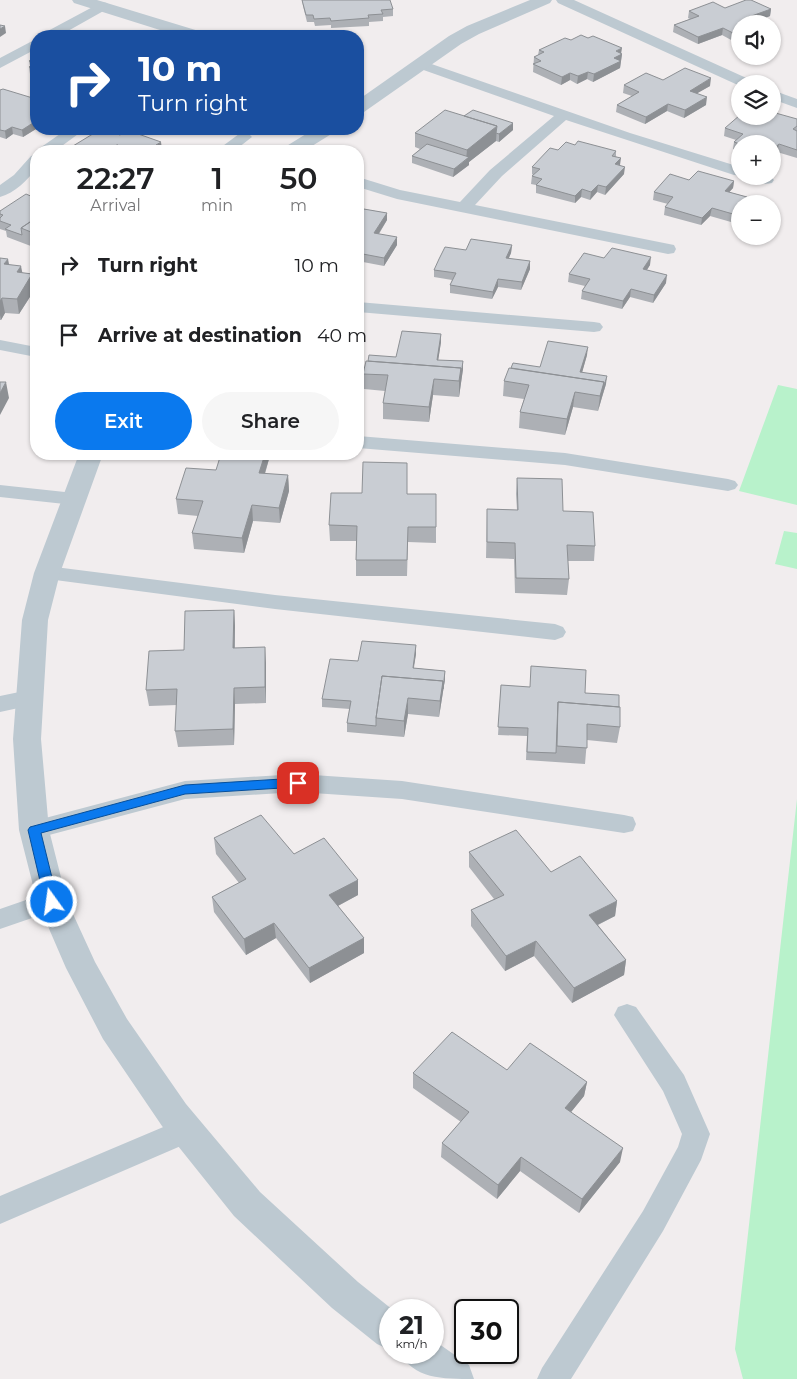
<!DOCTYPE html>
<meta charset="utf-8">
<style>
:root{--surface:#fff;--page:#f6f6f6;--text:#202124;--muted:#757577;--accent:#0a79ee}
body{margin:0;font-family:Montserrat,sans-serif;background:var(--page);color:var(--text);height:100vh;display:flex;flex-direction:column;font-size:19px;white-space:nowrap}
*{box-sizing:border-box;margin:0}
p{font-size:16px;color:var(--muted)}
.icon{flex:none;width:28px;height:28px;fill:none;stroke:currentColor;stroke-width:2;stroke-linecap:round;stroke-linejoin:round}
.map{position:relative;flex:1;overflow:hidden}
.drawer{position:absolute;left:30px;top:145px;width:334px;height:315px;display:flex;flex-direction:column;background:var(--surface);border-radius:20px;box-shadow:0 1px 4px #0004}
.drawer>*{flex:none}
.hud{position:absolute;left:30px;top:30px;width:334px;height:105px;border-radius:20px;box-shadow:0 1px 4px #0004;background:#1a4fa0;color:#fff;overflow:hidden}
.fabs{position:absolute;left:731px;top:15px;display:grid;gap:10px}
.fabs a{display:grid;place-items:center;width:50px;height:50px;border-radius:50%;background:var(--surface);box-shadow:0 1px 4px #0004;font-size:25px}
.speed{position:absolute;left:379px;top:1299px;display:flex;gap:10px;font-size:25px;font-weight:700;text-align:center}
.speed>*{display:grid;place-content:center;width:65px;height:65px;border-radius:50%;background:var(--surface);box-shadow:0 1px 4px #0004;line-height:1}
.speed small{font-size:12px;font-weight:400}
.speed .limit{border:2px solid #111;border-radius:8px;background:#fff;color:#111}
.pin{position:absolute;display:grid;place-items:center;width:42px;height:42px;color:#fff;margin:-21px;border-radius:10px;box-shadow:0 2px 8px #0006}
.me{position:absolute;width:55px;margin:-28px;rotate:346deg;stroke-linejoin:round;filter:drop-shadow(0 0 4px #0008)}
.turn{display:flex;align-items:center;gap:18px;height:105px;padding:0 25px;font-size:22px}
.turn .icon{width:65px;height:65px;stroke-width:2.5}
.turn b{display:block;font-size:35px;line-height:42px}
.eta{display:flex;justify-content:space-evenly;align-items:center;height:85px;text-align:center}
.eta b{font-size:30px;font-weight:600;line-height:35px}
.button{display:flex;gap:10px;margin-top:auto;padding:10px 25px}
.button a{flex:1;height:58px;border-radius:30px;background:var(--accent);color:#fff;font-size:20px;font-weight:600;line-height:58px;text-align:center}
.button a+a{background:var(--page);color:var(--text)}
ul{padding:0;list-style:none}
li{display:flex;align-items:center;gap:15px;height:70px;padding:0 25px}
li div{flex:1}
li b{display:block;font-size:19px}
li em{font-style:normal}
.map>svg:first-child{display:block}
.green{fill:#b8f2cb}
.lines{fill:none;stroke-linecap:round;stroke-linejoin:round}
.lane{fill:#bdc9d1;fill-rule:evenodd}
.street{fill:#bdc9d1;fill-rule:evenodd}
.wall{fill:#adb0b5}
.shaded-wall{fill:#8d9094}
.building{fill:#c9cdd3;stroke:#8d9094}
.route{fill:#0a79ee;stroke:#064f9b}
</style>
<div class="map">
<svg width="797" height="1379" viewBox="0 0 797 1379">
<rect width="100%" height="100%" fill="#f1edee"/>
<path class="green" d="M778 385 797 389V505L739 491Z
M784 531 797 533V569L775 564Z
M797 799V1379H743L735 1349Z"/>
<g class="lines">
<path class="lane" d="M556 0H574L753 81 755 84H740V86L558 3Z
M102 2 107 3 109 6 107 9 59 36H42L44 33Z
M36 39V49L0 68V58Z
M420 60 630 133 740 167V176H742L734 175 566 120 502 176 475 205 674 245 676 249 674 253 668 254 397 199 358 187V177L400 190 460 202 490 170 554 116 415 67 413 64 415 61Z
M772 90 797 99V108L772 99Z
M67 129H85L55 151H37L40 148Z
M244 132 249 134 252 137 234 151H216L239 134Z
M36 154V169C27 180 15 193 0 197V185L14 175 31 156Z
M746 176H770L774 180 772 183C764 185 751 183 746 176Z
M358 302 594 322 600 323 603 327 600 331 594 332 358 312Z
M0 340 36 347V357L0 350Z
M358 436 565 453 728 479 735 481 738 485 735 489 728 491 565 465 358 448Z
M0 485 74 493 81 494 84 499 81 504 74 505 0 497Z
M47 566 275 595 555 624 563 627 566 632 563 637 555 640 275 609 40 578 37 573 40 568Z
M29 690 37 692 40 698 37 704 0 712V696Z
M298 774 402 781 624 815 633 817 636 824 633 831 624 833 402 799 298 792 185 799 34 839 25 837 22 830 25 823 34 821 185 781Z
M52 891 61 894 65 901 61 908 0 929V909Z
M627 1004 636 1007 684 1075 710 1134 701 1160 663 1231 571 1379H537L542 1368 643 1211 678 1147 682 1134 663 1091 614 1015 618 1007Z
M187 1117 197 1121 201 1130 197 1139 0 1224V1196Z"/>
<path class="street" d="M72 0H97L202 32 205 36H179L74 3Z
M530 0H552L550 3 479 34 461 44 364 112 358 113V100L449 36 467 26Z
M314 129H335L333 133 304 151H283L285 147Z
M79 454H103L60 573 48 620 41 739 49 830 67 901 95 962 127 1019 186 1104 260 1192 358 1282 393 1310H390V1350L377 1344 332 1308 234 1216 162 1126 103 1039 66 968 37 901 19 830 13 739 22 620 34 573Z
M432 1339 469 1365 474 1379C442 1379 414 1379 399 1352H432Z"/>
</g>
<path class="wall" d="M302 0 393 9V16L383 17V21L369 22V26L331 28V25L315 26 314 22H307L303 6Z
M725 8 771 9 770 16 754 22 740 24V39L733 41 722 35 698 44 673 32 674 25 690 19 688 18 689 11Z
M571 40 622 54 620 68 593 82 587 79 577 84 570 80 561 85 533 72 534 57 538 55 539 50Z
M36 57V76L30 74 29 67 30 66 29 61Z
M663 80 710 86 697 93 706 105 684 118 667 111 645 124 616 112 617 105 632 96 623 93 624 85Z
M0 90 36 99V129L23 137 13 134 6 139 0 137Z
M760 119H797V158L777 152 772 156V144H740V152L733 149 734 142 736 140 724 136 725 128Z
M175 129H230L223 133 213 130 206 134 193 130 188 133Z
M513 130 499 142 496 141 469 162V165L453 177 412 163V156L420 149 415 147V133Z
M575 145 616 151V156L624 174 605 195 597 192 590 200 581 197 575 203 536 193V185L531 184 532 176 533 175 532 174V167L558 150Z
M689 180 734 181 733 188 729 192 747 197 746 204H740L731 222 710 216 701 225 664 215 665 207 668 204 653 200 654 192Z
M36 195V248L7 237 6 231 0 229V211Z
M358 208 387 213V220L379 234 397 245 384 266 363 262 358 270Z
M512 245 511 253 509 258 530 269 521 290 498 287 492 299 450 293V285L452 280 434 277V270L466 250Z
M0 258 9 265 22 273 32 274 35 289 19 314 5 313 1 320H0Z
M604 258 650 265 647 270 666 283 653 303 630 297 622 309 581 299 582 291 585 286 568 282 569 274Z
M441 334V342L438 360 463 369 459 397 433 395 429 422 383 419V403L385 391 364 389 363 374Z
M587 355 582 372 606 384 598 411 573 407 565 435 519 428 520 412 524 399 503 396 504 381 540 367Z
M269 459 265 474 288 475 289 491 280 523 253 521 244 553 194 549 192 533 198 516 178 514 176 499 216 470Z
M517 478 563 511 595 546 594 561H568L569 579 567 595 515 593 514 559 486 558 487 509 517 510 516 494Z
M407 494 436 527V543L408 542 407 576H356V541H330L329 525Z
M234 610 235 626V648L266 663V703L235 704 234 745 178 747 175 731 177 705 149 706 146 690 184 650Z
M416 645V654L414 668 445 671V679L439 717 408 714 404 737 347 732V723L350 709 322 707V699L358 661Z
M501 685 585 693 619 707 620 727 617 743 587 740 585 764 526 760 527 736 498 735Z
M214 838 294 854 358 880V895L338 906 364 938V953L310 983 276 938 246 955 214 912 212 897 239 883 216 854Z
M469 852 551 872 617 901 615 916 598 925 626 960 624 975 572 1003 534 956 505 971 471 926V910L494 899 469 867Z
M507 1070 587 1082 584 1096 571 1112 620 1162 579 1213 520 1171 497 1199 441 1157 442 1143 461 1122 413 1088V1073Z"/>
<path class="shaded-wall" d="M771 9 770 16 750 24 746 18Z
M5 26 6 33 0 37V29Z
M723 28 722 35 698 44V37Z
M740 32V39L733 41 735 34Z
M622 48 621 54H622L620 68 593 82 594 74 614 58 616 51Z
M588 72 587 79 577 84 578 76Z
M570 73V80L561 85 562 77Z
M711 78 710 86 689 98 690 91Z
M707 97 706 105 684 118 685 110Z
M668 104 667 111 645 124 646 117Z
M36 121V129L23 137 22 130Z
M513 123V130L499 142V134Z
M497 126 496 141 469 162V165L453 177 454 169 466 160 467 150Z
M12 127 13 134 6 139 5 131Z
M188 129H193V130L188 133Z
M206 129H213V130L206 134Z
M223 129H230L223 133Z
M161 142 162 149 156 145Z
M779 144 777 152 772 156V150Z
M621 158 620 165 615 164Z
M625 167 624 174 605 195 606 187Z
M734 181 733 188 724 198 725 191Z
M598 185 597 192 590 200 591 192Z
M582 189 581 197 575 203V196Z
M747 197 746 204H741Z
M740 205V211L731 222 733 214Z
M712 208 710 216 701 225 702 218Z
M387 213V220L374 241V233Z
M397 237V245L384 266V258Z
M512 245 511 253 505 266 506 258Z
M363 254V262L358 270V262Z
M651 257 650 265 642 277 643 269Z
M8 259 11 274 4 264Z
M530 261V269L521 290 522 282Z
M21 266 24 281 17 272Z
M32 274 35 289 19 314 17 299Z
M667 275 666 283 653 303 654 295Z
M498 279V287L492 299 493 292Z
M631 289 630 297 622 309 623 301Z
M2 298 5 313 1 320 0 315V301Z
M441 334V342L437 368V360Z
M588 347 587 355 580 380V372Z
M463 361V369L459 397V381Z
M607 376 606 384 602 397 603 389Z
M434 379 433 395 429 422V407Z
M6 382 9 398 0 415V393Z
M604 382 602 397 598 411 600 396Z
M575 392 573 407 565 435 567 419Z
M265 454H268L269 459 260 489 259 473Z
M288 475 289 491 280 523 279 508Z
M252 505 253 521 244 553 242 538Z
M234 610 235 626 234 664 233 648Z
M416 645V654L412 676 413 668Z
M265 647 266 663V703L265 687Z
M445 671V679L439 717 440 701Z
M234 688 235 704 234 745 233 729Z
M408 698V714L404 737V721Z
M358 880V895L330 910 329 895Z
M617 901 615 916 587 930 589 915Z
M274 923 276 938 246 955 244 939Z
M364 938V953L310 983 309 968Z
M536 941 534 956 505 971 506 956Z
M626 960 624 975 572 1003 574 988Z
M587 1082 584 1096 563 1122 565 1108Z
M623 1148 620 1162 579 1213 582 1199Z
M521 1157 520 1171 497 1199 498 1185Z"/>
<path class="building" d="M302 0H390L393 9 381 10 383 14 368 15 369 18 331 21 330 18 314 19 313 15H306Z
M746 0H751L771 9 746 18 758 24H740V32L735 34 723 28 698 37 674 25 699 16 689 11 713 2 725 8Z
M0 25 5 26 0 29Z
M581 35 588 38 593 36 622 48 616 51 622 54 614 58 621 61 594 74 588 72 578 76 570 73 562 77 533 64 541 61 534 57 544 52 539 50 565 38 571 40Z
M36 57V69L29 67 35 63 29 61Z
M685 68 711 78 690 91 707 97 685 110 668 104 646 117 617 105 639 92 624 85 646 73 663 80Z
M3 89 36 99 31 102 36 104V121L22 130 12 127 5 131 0 130V90Z
M445 110 497 126 467 150 415 133Z
M473 110 513 123 499 134 496 133 497 126 464 116Z
M772 112 797 119V126L793 129 797 131V150L779 144 772 150V144H740L734 142 743 134 725 128 740 115V116H752L760 119 763 116H772Z
M127 130 161 142 156 145 168 150 166 151H134L117 145 108 151H74L68 149 96 132 103 134 109 131 120 135Z
M578 141 616 151 612 156 621 158 615 164 625 167 606 187 598 185 591 192 582 189 575 196 536 185 542 179 532 176 540 169 532 167 550 148 558 150 566 142 575 145Z
M427 144 469 157 454 169 412 156Z
M117 145 134 151H108Z
M698 171 734 181 725 191 747 197 741 204H740V205L733 214 712 208 702 218 665 207 673 197 654 192 670 174 689 180Z
M26 194 33 197 36 195V218L21 228 22 235 5 229 11 225 0 221V218L3 215 0 214V211Z
M358 208 387 213 374 233 397 237 384 258 363 254 358 262Z
M36 218V234L21 228Z
M471 239 512 245 506 258 530 261 522 282 498 279 493 292 450 285 456 273 434 270 439 259 445 247 466 250Z
M612 248 651 257 643 269 667 275 654 295 631 289 623 301 582 291 590 279 569 274 584 253 604 258Z
M0 258 8 259 4 264 21 266 17 272 32 274 17 299 2 298 0 301Z
M402 331 441 334 437 360 463 361 461 375V368L368 361 369 355 396 357Z
M548 341 588 347 580 372 607 376 603 389 604 382 511 368 513 363 540 367Z
M366 361 461 368 459 381 434 379 429 407 383 403 388 375 363 374Z
M509 368 604 382 600 396 575 392 567 419 520 412 529 385 504 381Z
M0 382H6L0 393Z
M221 454H265L259 473 288 475 279 508 252 505 242 538 192 533 203 501 176 499 186 468 216 470Z
M363 462 407 463V494H436V527H408L407 560H356L357 526 329 525 331 493H362Z
M517 478 562 479 563 511 593 512 595 546 567 545 569 579 516 578 515 543 487 542V509L518 510Z
M234 610 233 648 265 647V687L234 688 233 729 175 731 177 689 146 690 149 651 184 650 185 611Z
M362 641 416 645 413 668 445 671 443 689V681L382 676 376 718V726L347 723 351 701 322 699 330 659 358 661Z
M531 666 586 670 585 693 619 695V707L558 702 556 753 527 752 528 728 498 727 501 685 530 687Z
M382 676 443 681 440 701 408 698 404 721 376 718Z
M558 702 620 707V727L587 724V748L557 746Z
M261 815 294 854 324 838 358 880 329 895 364 938 309 968 274 923 244 939 212 897 246 879 214 838Z
M516 830 551 872 580 856 617 901 589 915 626 960 574 988 536 941 506 956 471 910 504 895 469 852Z
M452 1032 507 1070 530 1043 587 1082 565 1108 623 1148 582 1199 521 1157 498 1185 442 1143 469 1112 413 1073Z"/>
<path class="route" d="M298 778 302 779 304 783 302 786 298 787 185 794 41 833 58 902 56 905 52 907 47 905 45 902 28 830 30 827 185 785Z"/>
</svg>
<div class="fabs">
<a><svg class="icon" aria-label="sound" viewBox="0 0 24 24"><path d="M4 9h4l5-4v14l-5-4H4zM17 9q2 3 0 6"/></svg></a>
<a><svg class="icon" aria-label="layers" viewBox="0 0 24 24"><path d="M12 4l9 5-9 5-9-5zM3 14l9 5 9-5"/></svg></a>
<a>+</a>
<a>−</a>
</div>
<div class="speed"><div>21<small>km/h</small></div><div class="limit">30</div></div>
<div class="pin" style="left:298px;top:783px;background:#d93025"><svg class="icon" aria-label="arrive" viewBox="0 0 24 24"><path d="M6 21V4h12l-3 4 3 4H6"/></svg></div>
<svg class="me" style="left:52px;top:902px" viewBox="-20 -20 40 40"><circle r="17" fill="#0a79ee" stroke="#fff" stroke-width="3"/><path d="M0-11L8 9 0 5-8 9z" fill="#fff"/></svg>
<div class="hud">
<div class="turn"><svg class="icon" aria-label="right" viewBox="0 0 24 24"><path d="M7 20v-9h11M14 6l5 5-5 5"/></svg><div><b>10 m</b>Turn right</div></div>
</div>
<section class="drawer">
<div class="eta">
<div><b>22:27</b><p>Arrival</p></div>
<div><b>1</b><p>min</p></div>
<div><b>50</b><p>m</p></div>
</div>
<ul>
<li><svg class="icon" aria-label="right" viewBox="0 0 24 24"><path d="M7 20v-9h11M14 6l5 5-5 5"/></svg><div><b>Turn right</b></div><em>10 m</em></li>
<li><svg class="icon" aria-label="arrive" viewBox="0 0 24 24"><path d="M6 21V4h12l-3 4 3 4H6"/></svg><div><b>Arrive at destination</b></div><em>40 m</em></li>
</ul>
<div class="button"><a>Exit</a><a>Share</a></div>
</section>
</div>
